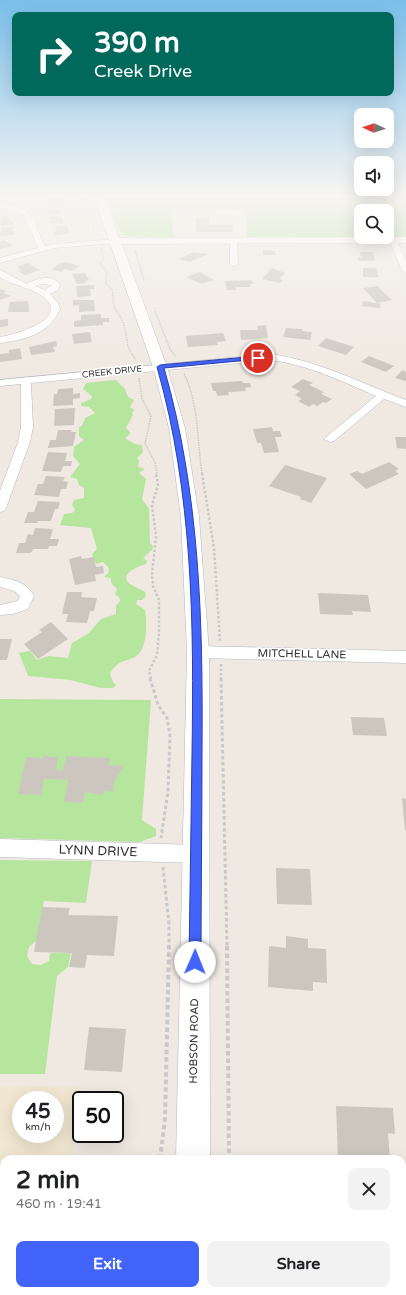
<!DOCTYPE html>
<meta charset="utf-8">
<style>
:root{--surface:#fff;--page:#f2f2f2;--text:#202124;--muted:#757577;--accent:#4264fb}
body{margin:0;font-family:"Varela Round",sans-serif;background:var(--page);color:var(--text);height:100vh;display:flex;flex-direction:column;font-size:15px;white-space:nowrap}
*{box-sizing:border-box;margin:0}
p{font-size:13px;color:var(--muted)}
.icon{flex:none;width:22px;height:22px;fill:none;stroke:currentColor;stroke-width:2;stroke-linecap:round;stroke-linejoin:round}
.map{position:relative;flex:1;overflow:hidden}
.details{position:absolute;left:0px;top:1155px;width:406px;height:140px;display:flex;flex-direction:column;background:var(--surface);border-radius:12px 12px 0 0;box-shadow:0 4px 16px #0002}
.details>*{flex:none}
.top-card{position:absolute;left:12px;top:12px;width:382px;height:84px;border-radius:8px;box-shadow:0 4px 16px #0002;background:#00695c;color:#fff;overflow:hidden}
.needle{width:26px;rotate:274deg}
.buttons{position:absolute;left:354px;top:108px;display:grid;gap:8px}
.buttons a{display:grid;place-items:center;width:40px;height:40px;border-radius:8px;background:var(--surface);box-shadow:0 4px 16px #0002;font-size:20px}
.speed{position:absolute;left:12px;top:1091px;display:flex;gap:8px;font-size:20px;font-weight:700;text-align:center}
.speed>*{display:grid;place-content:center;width:52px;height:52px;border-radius:50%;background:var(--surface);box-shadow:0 4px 16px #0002;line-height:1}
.speed small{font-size:10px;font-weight:400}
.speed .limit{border:2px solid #111;border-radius:6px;background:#fff;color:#111}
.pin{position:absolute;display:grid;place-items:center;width:34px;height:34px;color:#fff;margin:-17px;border:2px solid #fff;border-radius:50%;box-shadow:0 1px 4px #0007}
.me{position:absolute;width:44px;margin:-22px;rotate:1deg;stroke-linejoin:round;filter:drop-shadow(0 0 3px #0008)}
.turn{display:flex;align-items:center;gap:14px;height:84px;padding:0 16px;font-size:18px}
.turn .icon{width:52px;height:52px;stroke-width:2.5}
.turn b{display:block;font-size:28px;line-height:34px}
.round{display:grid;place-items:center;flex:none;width:42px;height:42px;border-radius:8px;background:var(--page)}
.headline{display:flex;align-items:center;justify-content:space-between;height:68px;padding:0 16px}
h1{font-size:24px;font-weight:700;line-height:30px}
.action{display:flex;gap:8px;margin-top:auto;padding:8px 16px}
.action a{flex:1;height:46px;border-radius:8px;background:var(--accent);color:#fff;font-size:16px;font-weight:700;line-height:46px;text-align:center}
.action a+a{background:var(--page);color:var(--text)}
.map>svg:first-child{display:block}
.education{fill:#f0e6d1;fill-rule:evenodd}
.green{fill:#b6e59e;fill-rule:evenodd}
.building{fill:#cbc7bf}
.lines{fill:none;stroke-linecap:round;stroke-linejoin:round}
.lane-casing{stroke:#b4b7c1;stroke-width:1}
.street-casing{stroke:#b4b7c1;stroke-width:1}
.secondary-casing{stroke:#b4b7c1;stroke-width:1}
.path-far3{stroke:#c9c9c9;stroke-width:1.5;stroke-dasharray:1.5 1;stroke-linecap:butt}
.path-far2{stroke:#c9c9c9;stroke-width:2.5;stroke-dasharray:2.5 2;stroke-linecap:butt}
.path-far1{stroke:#c9c9c9;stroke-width:3;stroke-dasharray:3.5 2.5;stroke-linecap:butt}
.path{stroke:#c9c9c9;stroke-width:4;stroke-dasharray:4.5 3;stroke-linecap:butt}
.lane{fill:#fff;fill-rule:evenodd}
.street{fill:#fff;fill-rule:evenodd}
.secondary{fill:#fff;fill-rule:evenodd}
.route{fill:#4264fb;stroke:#2b41a3}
.labels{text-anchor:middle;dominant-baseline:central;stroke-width:3.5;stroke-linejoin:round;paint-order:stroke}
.far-street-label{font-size:9px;fill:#2e2e2e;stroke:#fff}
.street-label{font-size:11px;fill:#2e2e2e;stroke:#fff}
.near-street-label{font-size:13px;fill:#2e2e2e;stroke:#fff}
</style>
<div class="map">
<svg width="406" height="1295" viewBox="0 0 406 1295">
<rect width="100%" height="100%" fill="#efe9e1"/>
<path class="education" d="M0 1086 81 1087 73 1159H4V1214H0V1216ZM21 1100H55V1134H21Z"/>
<path class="green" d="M106 194H406V238L247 237 246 210 180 208 172 209 173 237 129 236 122 234 119 230ZM361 211H387V237H361Z
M116 380 125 389 128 397 134 400 130 407 134 410 132 413 133 415 126 428 131 433 126 437V439L135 444 142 445 143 452 137 458 139 461 138 467 145 469 139 473 146 479 142 499 149 509 150 543 153 546 152 550 143 558 147 561 146 564C139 566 118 574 130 584 134 587 141 589 145 592L146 596 142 600H137L136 604 145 610C147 621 148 650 135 657 123 663 120 659 110 673L113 682 116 685 113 688H101L70 680 28 676 19 653 30 651 37 660 49 656 68 658 72 643 89 633 101 619 116 614V606L120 601 119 597 115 595 117 589 111 583V578L104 577 109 572 108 567 103 562 96 564 92 554 97 549 91 528 60 525 64 514 72 513 75 510 72 505 74 500 84 498V488L79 485 77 479 70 477 80 464 73 456 74 447 84 440 79 436V427L82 426 85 418 95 413 89 407 81 406V403L91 399 92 396 83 389 86 383Z
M0 699 151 700 142 820 156 829V836L140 842 0 838Z
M0 860 92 861 86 903 44 901 37 940 29 947 27 956 32 964 41 965 49 961 50 953H71L68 967 57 976 45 1074H0Z"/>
<path class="building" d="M3 194H22V196L2 197Z
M57 197 66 203 56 205 47 200Z
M153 200H158V207L166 206V209L146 207 145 203H152Z
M59 207 60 214 48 215 47 208Z
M7 216 14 224 1 226 0 217Z
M62 216 64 224 51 223 49 217Z
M196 217H209V225H232L233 232H196Z
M67 225 69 232 71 233 54 236 53 232H56L55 227Z
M12 227 15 235 0 236 1 228Z
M4 240 13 246 0 249V242Z
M263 250 275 251 276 255H263Z
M193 252 208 254 190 262 178 259Z
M360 252H373L375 261H358V257L361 258Z
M66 262 80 266 72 271 65 269 61 272 51 269 61 263Z
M28 263 40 270 25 275 18 271 22 270 17 267Z
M272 268 285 273 279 279 283 280 280 283 262 279Z
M363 268H376L379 277H363Z
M200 272 214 280 202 284 186 277Z
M85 273 89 280 85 281 86 283 77 284 72 274Z
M252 280 253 284H250V287H235L236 290H227L225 281Z
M94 285V289H90L91 296 77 297 76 286Z
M378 286 380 289 392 300 377 303 363 288Z
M0 289 6 291 3 293 11 296 0 300Z
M73 300H94L95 311 79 312V305L73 306Z
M28 301 29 312H8L10 302Z
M363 301 381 304 380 308 362 306Z
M101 314V318H109V322H103V325L74 327V321L81 320V315Z
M8 319V326L0 327V320Z
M266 325 268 338 241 340 240 330H258L257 326Z
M286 328 302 329V331L312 332 310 340 283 337Z
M90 332 92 342 74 344 72 334Z
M223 333 226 341 217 342 218 345 188 347 186 336Z
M326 338 354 347 346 355 318 346Z
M56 341 57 346 53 347 55 352 31 355 29 347Z
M20 348 22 359 0 362V354L9 353V350Z
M369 356 394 366 386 372 361 362Z
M402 370 406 372V381L395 378Z
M303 379 313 383 309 385 324 392 321 394 332 399 326 403 323 402 317 406 313 404 309 407 298 401 302 399 295 395 300 391 291 387Z
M242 381 243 383H250L251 387 245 388 246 391 228 392 229 395 217 396 216 391H213L211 383Z
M73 388V394L80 393V398L73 399V405L53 406 54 394H57L58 389Z
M75 408 74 425 54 426 55 409Z
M272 427 273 431H280L282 437H275L279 452 264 453 261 443H257L253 429Z
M58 430H72L71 432H76L73 446 48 448 50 440H56Z
M395 437H406V449L397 448Z
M48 452 67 453 65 461H72L71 466H63L61 472 42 471Z
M389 462 399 469 395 471 399 474 366 489 349 474 357 471 362 474Z
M285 465 327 478 311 503 300 499 301 497 269 486Z
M46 476 65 477 63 481 68 482 66 489H61L59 497 34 495 38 484H43Z
M38 501 60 502 58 509H55L51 521H38L37 523H24L28 512H34Z
M35 528 53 529 50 539H59L57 546H49L48 549H33L31 553H16L19 543H25L28 534 33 535Z
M81 556 82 559 94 557 96 567 103 566 104 573 95 575 96 581 75 585 69 559Z
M67 592H82L81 597 97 598 94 611H90L87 623 66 622 68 614H62Z
M318 593 368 595 371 612 352 611 353 615 320 614Z
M51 622 68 639 38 659 24 644 42 632 39 630Z
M0 639H12L7 660H0Z
M351 717 384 718 387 736 353 735Z
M43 756 58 757 56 770H63L66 756 110 758 109 765 124 766 114 782 113 792 104 791 103 795 85 792 83 803 64 802 68 780 44 779 41 795 18 794 26 757 43 758Z
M402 798 406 799V830L405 831Z
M276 868 310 869 312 905 277 904Z
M42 907 70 908 68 915 118 916 114 956 87 955 85 968 69 967 72 953 34 952Z
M286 936 308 939V948L326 949 327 983 313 982V991L268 987 269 946 286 948Z
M89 1027 126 1029 122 1072 84 1070Z
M336 1106 393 1108 395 1134 388 1133 390 1159H338Z
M2 1221H4V1291H38V1295H0V1233Z"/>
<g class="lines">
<g class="lane-casing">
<path id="lane" d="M23 201 35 206 23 212 22 210 30 206 23 203 8 208 6 207Z"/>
</g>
<g class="street-casing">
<path id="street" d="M0 204C38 209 30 217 45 246L55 244 116 239 120 241 116 243 55 248 0 263V258L38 248 24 215 12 210 0 208Z
M230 238 237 240 238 264 234 266 230 264Z
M390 238 397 240 406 261V273L402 270 389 240Z
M0 270 27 284C37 278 52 274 60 284L58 290 50 294 58 303 60 309C50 334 24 340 0 343V337C15 335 73 318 42 296 31 288 16 286 3 279L0 277ZM41 284 52 285 45 290 35 286Z
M271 354C319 361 361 383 406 400V407L384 399 334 441 330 442 324 439 326 437 376 396C341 381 309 365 271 360L31 383 33 427 30 442 6 508 4 511 0 512V491L18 442 21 427V384L0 386V380Z
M0 577C15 580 26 582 34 596L28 609 13 614 0 615V605L18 601 20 596 14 591 0 587Z
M198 646 406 651V663L198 658 193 656 190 652 193 648Z
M0 839 196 845 203 848 205 854 203 860 196 863 0 857Z"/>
</g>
<g class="secondary-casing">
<path id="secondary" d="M93 194H103L119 238 406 237V243L122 244 167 367 185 428 199 517 209 652 210 1159H176L187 652 181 517 169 428 153 367Z
M173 1291H209V1295H173Z"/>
</g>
<path class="path-far3" d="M75 194 80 198 83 207 90 209 95 234
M367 194 371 199
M121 207 132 225 133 232
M121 207 131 194
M101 249 104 258 100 264 107 272 106 283 113 291C111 312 119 309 124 325 129 342 124 344 136 360
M135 250 144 280
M155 311 170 349 176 357
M184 374C199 404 197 441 202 474
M139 378 142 399 151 416 145 444 155 462 157 474"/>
<path class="path-far2" d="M202 473 214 548 220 641
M221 664V679
M151 679 149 671 157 655 159 633V600L153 586 152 574 156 537 152 505 158 485 156 473"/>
<path class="path-far1" d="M150 678 158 705 167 718 170 736 168 792 161 838
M221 678 227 947
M163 867 169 924V947"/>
<path class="path" d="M227 946 229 1159
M160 1159 165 1119 169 946
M150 1291V1295
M231 1291 232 1295"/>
<use href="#lane" class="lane"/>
<use href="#street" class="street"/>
<use href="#secondary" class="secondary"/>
</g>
<linearGradient id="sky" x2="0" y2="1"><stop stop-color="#7abfeb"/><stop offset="0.52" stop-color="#f8f5f2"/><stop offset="1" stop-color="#f8f5f2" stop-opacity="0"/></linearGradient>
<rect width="406" height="376" fill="url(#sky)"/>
<path class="route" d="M258 356 261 358 260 359 164 368C200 493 203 622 202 751 202 822 201 892 201 962L199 967 195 969 190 967 189 962C190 893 191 823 192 754 194 623 193 494 157 367L160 365Z"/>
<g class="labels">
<g class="far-street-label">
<text transform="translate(112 372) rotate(-6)">CREEK DRIVE</text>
</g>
<g class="street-label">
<text transform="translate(302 654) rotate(1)">MITCHELL LANE</text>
<text transform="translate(194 1041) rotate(-89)">HOBSON ROAD</text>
</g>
<g class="near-street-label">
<text transform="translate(98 851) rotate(2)">LYNN DRIVE</text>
</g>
</g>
</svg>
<div class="buttons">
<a><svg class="needle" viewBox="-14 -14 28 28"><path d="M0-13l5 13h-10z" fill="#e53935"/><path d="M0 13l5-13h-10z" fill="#757577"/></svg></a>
<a><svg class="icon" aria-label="sound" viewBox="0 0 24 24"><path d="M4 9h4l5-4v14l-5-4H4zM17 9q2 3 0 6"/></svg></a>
<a><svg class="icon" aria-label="search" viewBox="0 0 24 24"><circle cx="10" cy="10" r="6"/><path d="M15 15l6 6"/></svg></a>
</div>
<div class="speed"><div>45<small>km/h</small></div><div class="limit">50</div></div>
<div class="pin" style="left:258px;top:358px;background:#d93025"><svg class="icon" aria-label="arrive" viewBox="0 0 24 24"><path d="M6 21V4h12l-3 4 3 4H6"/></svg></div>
<svg class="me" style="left:195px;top:962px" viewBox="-20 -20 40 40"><circle r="19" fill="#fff"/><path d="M0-13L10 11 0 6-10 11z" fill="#4264fb"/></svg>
<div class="top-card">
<div class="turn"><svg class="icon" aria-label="right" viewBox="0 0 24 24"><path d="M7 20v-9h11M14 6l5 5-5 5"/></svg><div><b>390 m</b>Creek Drive</div></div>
</div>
<section class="details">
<div class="headline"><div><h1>2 min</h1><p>460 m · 19:41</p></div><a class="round"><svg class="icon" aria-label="close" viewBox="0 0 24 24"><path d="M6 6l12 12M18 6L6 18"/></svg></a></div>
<div class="action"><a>Exit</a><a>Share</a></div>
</section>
</div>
